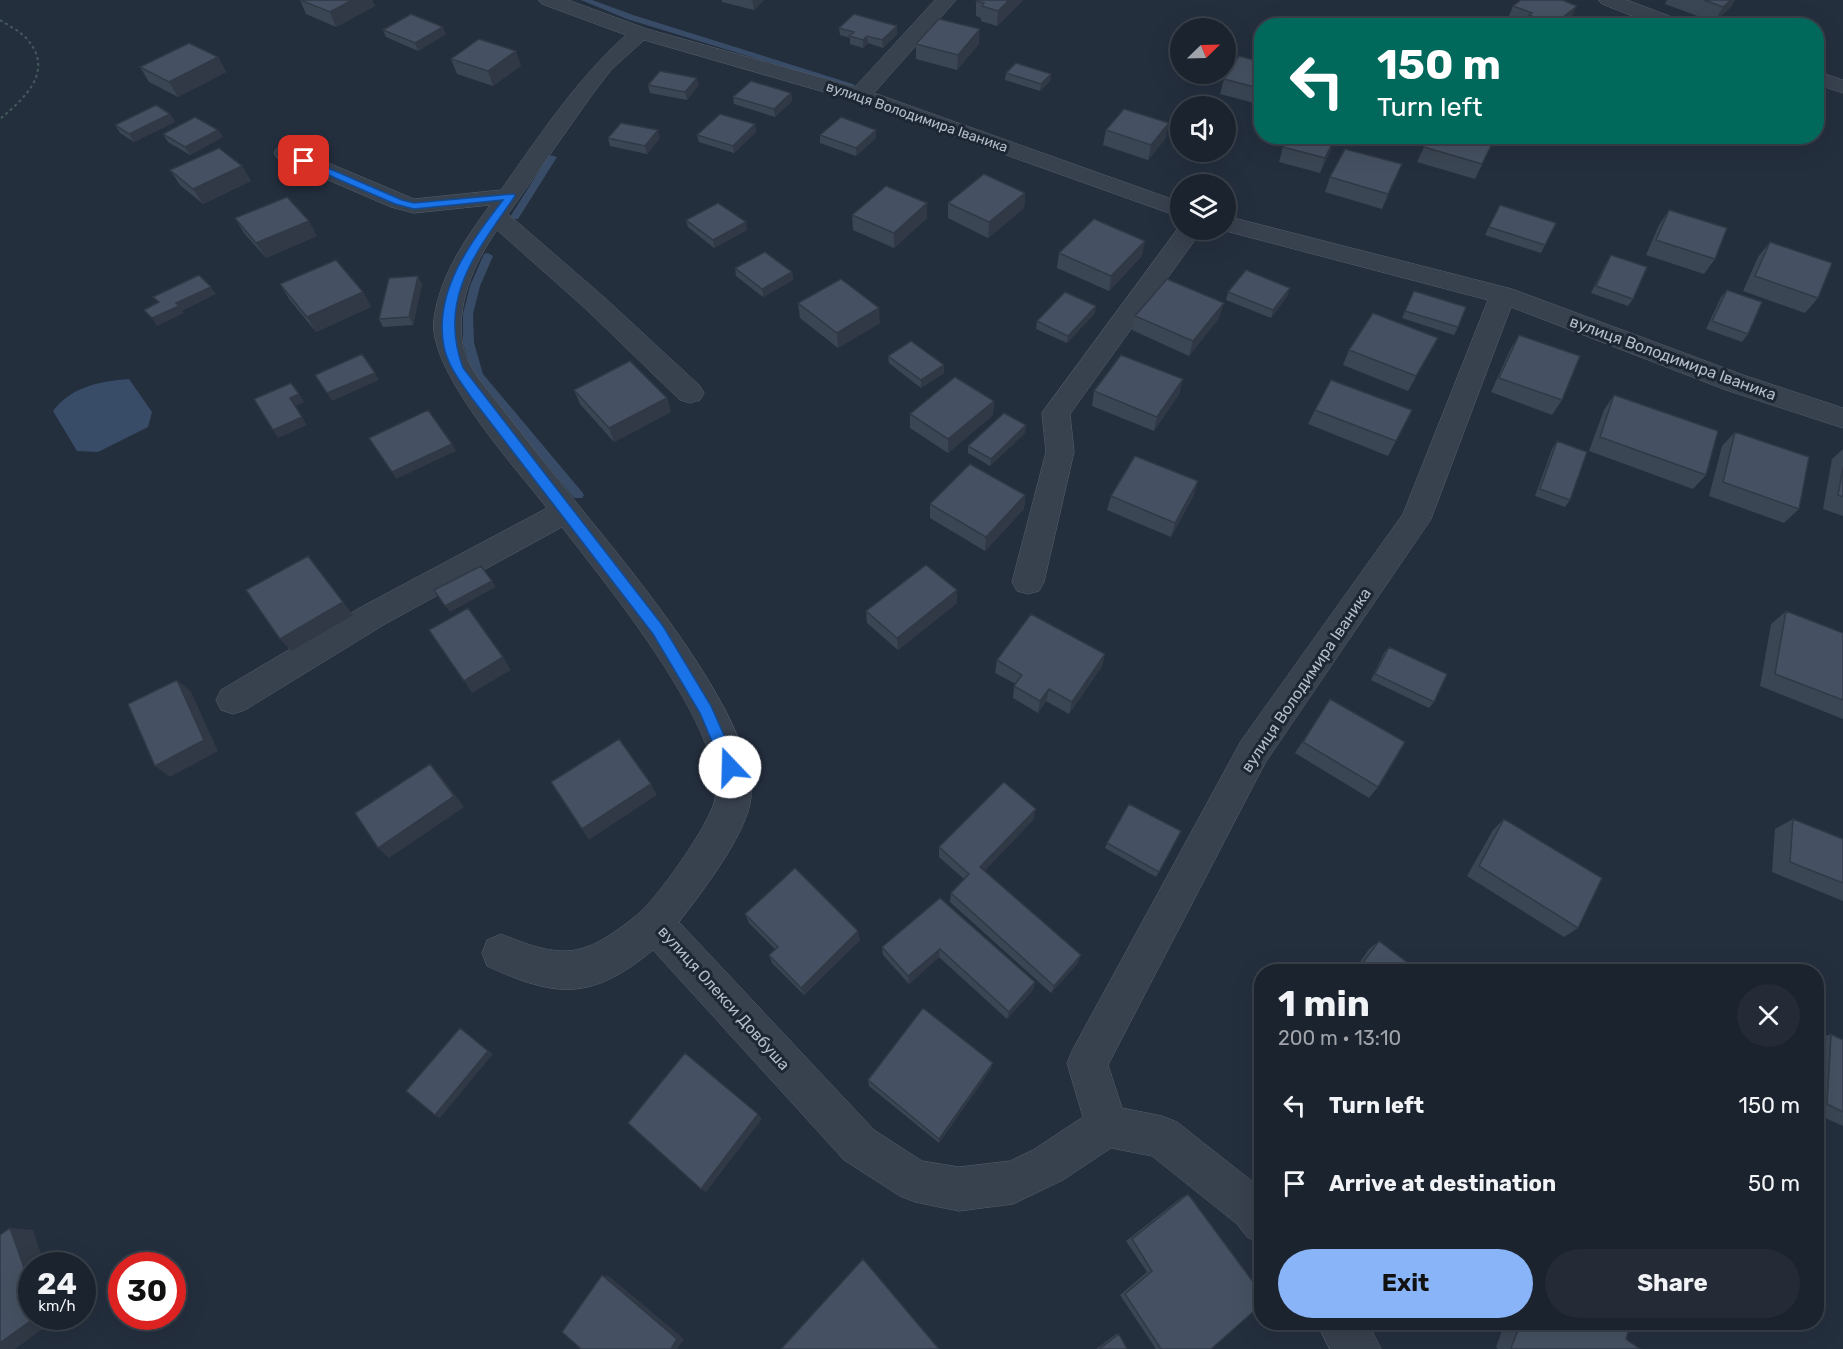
<!DOCTYPE html>
<meta charset="utf-8">
<style>
:root{--surface:#1b232e;--page:#242b36;--text:#f1f3f6;--muted:#a0a4aa;--line:#39404a;--accent:#8ab4f8}
body{margin:0;font-family:Rubik,sans-serif;background:var(--page);color:var(--text);height:100vh;display:flex;flex-direction:column;font-size:22px;white-space:nowrap}
*{box-sizing:border-box;margin:0}
p{font-size:20px;color:var(--muted)}
.icon{flex:none;width:33px;height:33px;fill:none;stroke:currentColor;stroke-width:2;stroke-linecap:round;stroke-linejoin:round}
.map{position:relative;flex:1;overflow:hidden}
.side{position:absolute;left:1254px;top:964px;width:570px;height:366px;display:flex;flex-direction:column;background:var(--surface);border-radius:24px;box-shadow:0 6px 24px #0002,0 0 0 2px var(--line)}
.side>*{flex:none}
.top-card{position:absolute;left:1254px;top:18px;width:570px;height:126px;border-radius:24px;box-shadow:0 6px 24px #0002,0 0 0 2px var(--line);background:#00695c;color:#fff;overflow:hidden}
.needle{width:39px;rotate:67deg}
.fabs{position:absolute;left:1170px;top:18px;display:grid;gap:12px}
.fabs a{display:grid;place-items:center;width:66px;height:66px;border-radius:50%;background:var(--surface);box-shadow:0 6px 24px #0002,0 0 0 2px var(--line);font-size:30px}
.speed{position:absolute;left:18px;top:1252px;display:flex;gap:12px;font-size:30px;font-weight:700;text-align:center}
.speed>*{display:grid;place-content:center;width:78px;height:78px;border-radius:50%;background:var(--surface);box-shadow:0 6px 24px #0002,0 0 0 2px var(--line);line-height:1}
.speed small{font-size:15px;font-weight:400}
.speed .limit{border:9px solid #d22;background:#fff;color:#111}
.pin{position:absolute;display:grid;place-items:center;width:51px;height:51px;color:#fff;margin:-26px;border-radius:12px;box-shadow:0 3px 9px #0006}
.me{position:absolute;width:66px;margin:-33px;rotate:339deg;stroke-linejoin:round;filter:drop-shadow(0 0 4px #0008)}
.turn{display:flex;align-items:center;gap:21px;height:126px;padding:0 24px;font-size:27px}
.turn .icon{width:78px;height:78px;stroke-width:2.5}
.turn b{display:block;font-size:42px;line-height:51px}
.round{display:grid;place-items:center;flex:none;width:63px;height:63px;border-radius:32px;background:var(--page)}
.head{display:flex;align-items:center;justify-content:space-between;height:102px;padding:0 24px}
h1{font-size:36px;font-weight:700;line-height:45px}
.primary-button{display:flex;gap:12px;margin-top:auto;padding:12px 24px}
.primary-button a{flex:1;height:69px;border-radius:36px;background:var(--accent);color:#111;font-size:24px;font-weight:700;line-height:69px;text-align:center}
.primary-button a+a{background:var(--page);color:var(--text)}
ul{padding:0;list-style:none}
li{display:flex;align-items:center;gap:18px;height:78px;padding:0 24px}
li div{flex:1}
li b{display:block;font-size:22px}
li em{font-style:normal}
.map>svg:first-child{display:block}
.water{fill:#394c67}
.lines{fill:none;stroke-linecap:round;stroke-linejoin:round}
.stream{fill:#394c67;fill-rule:evenodd}
.minor-casing{stroke:#565f6c;stroke-width:1}
.path{stroke:#44595c;stroke-width:2;stroke-dasharray:3 3;stroke-linecap:butt}
.minor{fill:#38414e;fill-rule:evenodd}
.wall{fill:#3b4654}
.shaded-wall{fill:#303945}
.building{fill:#455162;stroke:#303945;stroke-width:1.5}
.route{fill:#1a73e8;stroke:#114b97;stroke-width:1.5}
.labels{text-anchor:middle;dominant-baseline:central;stroke-width:6;stroke-linejoin:round;paint-order:stroke}
.far-street-label{font-size:14px;fill:#b4bcc9;stroke:#1d2633}
.street-label{font-size:16px;fill:#b4bcc9;stroke:#1d2633}
</style>
<div class="map">
<svg width="1843" height="1349" viewBox="0 0 1843 1349">
<rect width="100%" height="100%" fill="#242f3e"/>
<path class="water" d="M129 379 152 412 148 427 98 452 77 451 53 411C71 387 100 381 129 379Z"/>
<g class="lines">
<path class="stream" d="M581 0H592L633 15 856 85 849 87 627 19Z
M549 155 557 157 518 219H512L510 217Z
M488 253 493 256 480 286 473 314 474 343 483 374 582 492 584 495 582 498H574L472 375 463 343V314L470 286 484 254Z"/>
<g class="minor-casing">
<path id="minor" d="M539 0H568L647 29 855 87 935 0H956L874 93 1180 202V217L852 100 644 40 611 70 594 92 508 214 605 298 700 386 704 393 700 400 690 403 680 400 587 310 497 230C474 263 455 306 463 346 466 362 476 375 485 387 515 425 545 463 575 501 625 563 757 718 751 797 748 833 701 893 679 922L874 1130 922 1161 959 1167 1010 1161 1033 1150 1083 1117 1067 1063 1073 1049 1241 741 1403 514 1488 300 1222 230H1226V216L1512 289 1746 376 1843 408V428L1726 390 1511 307 1431 519 1265 763 1108 1065 1122 1108 1162 1116 1177 1122 1262 1189V1244L1247 1237 1237 1224 1152 1156 1111 1148 1063 1180 1013 1204 959 1211 915 1202 900 1196 844 1160 653 950C591 1001 557 998 487 966L482 953 487 940 501 934C565 960 583 958 637 915 656 900 711 823 715 799 727 730 604 582 562 527L385 624 245 710 233 714 221 710 216 700 221 690 363 606 547 508C515 467 427 370 434 319 440 275 465 240 490 205L414 213 391 207 277 158 274 153 277 148 285 146 293 148 414 199 501 190C540 135 576 80 626 35L542 4Z
M1599 0H1627L1685 22 1688 26H1658L1602 4Z
M1816 71 1843 80V93L1816 84Z
M1180 226V230H1202L1070 414 1074 452 1044 582 1039 591 1028 594 1017 591 1012 582 1046 452 1042 413Z
M1317 1323H1368L1381 1349H1330Z"/>
</g>
<path class="path" d="M0 20C9 26 20 31 27 39 55 71 25 98 0 119"/>
<use href="#minor" class="minor"/>
</g>
<path class="wall" d="M300 0H372L375 6 336 27 306 14Z
M722 0H764L754 10 722 2Z
M978 0H1023L997 26 981 21V18L976 16V1Z
M1667 0H1735L1731 7 1714 22 1665 4Z
M1513 6 1569 21 1563 26H1519L1507 21Z
M897 26V34L883 48 868 43 863 48 850 44V38L840 35 839 28Z
M383 30 446 34 418 51 386 37Z
M916 44H979L957 70 916 59Z
M218 57 226 72 178 97 149 82 140 67Z
M451 59 521 66 493 86 457 74Z
M1262 62V105L1220 94 1224 79Z
M1006 73 1051 74 1050 81 1040 91 1005 80Z
M648 85H699L687 100 650 93Z
M791 93 792 101 775 117 734 104 733 97Z
M170 114 175 122 134 142 120 133 115 125Z
M755 124 756 132 734 153 699 142 697 135Z
M218 130 223 137 190 155 168 142 163 134Z
M1106 130 1166 138 1148 160 1103 145Z
M820 135 876 138 856 156 820 143Z
M1336 136 1331 150 1320 173 1279 162 1283 147Z
M1496 136 1475 179 1417 162 1424 147Z
M608 138H660L647 154 610 146Z
M1402 164 1382 209 1325 192 1330 177Z
M242 166 251 181 203 204 180 185 170 170Z
M1025 193 1024 208 988 238 948 218V203Z
M927 203V218L894 248 853 230 852 215Z
M1500 205 1545 245 1541 253 1485 235Z
M1669 210 1715 259 1704 274 1646 255 1659 225Z
M235 218 317 236 266 258 244 233Z
M686 220 747 230 714 248 688 227Z
M1770 242 1818 298 1805 313 1743 291 1758 257Z
M1059 253 1142 256 1109 291 1057 268Z
M1611 255 1633 299 1628 306 1591 293 1606 263Z
M735 268 792 272 793 280 763 297 736 276Z
M280 284 363 292 371 307 316 332 289 299Z
M422 284 413 325 383 327 379 319Z
M1727 290 1748 334 1742 342 1706 329 1721 297Z
M1414 291 1458 327 1454 335 1402 318Z
M1228 292 1288 295 1271 318 1226 300Z
M798 303 880 323 838 348 800 318Z
M1095 313 1067 343 1036 329 1037 321Z
M1135 316 1219 318 1189 356 1132 330Z
M1519 335 1562 400 1552 415 1491 392 1510 350Z
M1438 338 1408 391 1343 365 1349 350Z
M888 356 944 373 921 388 889 363Z
M1183 379 1179 394 1154 431 1092 406 1094 391Z
M574 390 667 398 671 412 614 442 580 404Z
M1614 395 1706 475 1693 489 1589 451 1604 410Z
M994 401 993 415 948 453 910 428V414Z
M1315 410H1412L1388 456 1308 424Z
M1735 432 1799 509 1784 523 1709 496 1722 446Z
M1025 433 990 466 968 453V446Z
M1557 441 1570 500 1565 507 1535 496 1552 449Z
M1843 449V516L1823 509 1832 459Z
M1025 495 1024 509 985 551 930 518V504Z
M1194 495 1171 537 1107 510 1111 496Z
M957 603 898 650 867 623 866 611Z
M1786 611 1843 633V719L1760 686 1771 624Z
M1389 647 1434 702 1429 708 1371 680 1384 653Z
M1105 654 1102 666 1069 714 1046 701 1038 713 1013 698 1014 686 1016 684 995 673 997 660Z
M1330 699 1378 787 1369 798 1295 753Z
M1034 819 984 871 1078 963 1051 993 950 902 951 893 964 879 939 857V847Z
M1504 819 1578 928 1564 937 1467 876 1493 830Z
M1793 819 1843 839V901L1772 872 1775 829Z
M1181 831 1156 877 1105 848 1107 843Z
M940 898 1035 982 1033 990 1007 1019 939 957 909 984 883 955 882 947Z
M745 914 860 940 804 995 772 963 769 955 776 950 749 923Z
M1379 941 1420 972H1353L1369 949Z
M1831 1034 1843 1040V1126L1816 1114V1039Z
M991 1069 939 1143 869 1086 868 1080Z
M1188 1194 1211 1349H1156L1120 1295 1147 1272 1126 1241 1182 1197Z
M1505 1323H1631L1626 1339 1640 1349H1498L1496 1347Z
M1116 1334H1119L1127 1349H1096Z"/>
<path class="shaded-wall" d="M352 0H372L375 6 336 27 330 12Z
M752 0H764L754 10Z
M1009 0H1023L997 26 998 11Z
M1731 0H1735L1731 7 1714 22 1723 7Z
M1577 6 1569 21 1563 26H1553Z
M897 26V34L883 48 882 40Z
M443 27 446 34 418 51 415 43Z
M980 29 979 44 957 70 958 55Z
M867 36 868 43 863 48V40Z
M516 51 521 66 493 86 488 71Z
M218 57 226 72 178 97 169 82Z
M1051 74 1050 81 1040 91 1041 84Z
M697 78 699 85 687 100 685 92Z
M791 93 792 101 775 117 774 109Z
M170 114 175 122 134 142 129 134Z
M1169 123 1166 138 1148 160 1151 145Z
M755 124 756 132 734 153 733 146Z
M218 130 223 137 190 155 185 147Z
M658 130 660 138 647 154 645 146Z
M876 130V138L856 156V148Z
M1336 136 1331 150 1320 173 1325 158Z
M1402 164 1396 179 1382 209 1388 194Z
M242 166 251 181 203 204 193 189Z
M1025 193 1024 208 988 238 989 222Z
M927 203V218L894 248V233Z
M309 221 317 236 266 258 256 243Z
M746 222 747 230 714 248 713 240Z
M1145 241 1142 256 1109 291 1111 276Z
M792 272 793 280 763 297 762 289Z
M418 276 422 284 413 325 409 317Z
M211 287 216 294 182 311 184 313 157 326 152 318 176 303Z
M1290 288 1288 295 1271 318 1273 310Z
M363 292 371 307 316 332 307 317Z
M1224 303 1219 318 1189 356 1193 341Z
M1096 306 1095 313 1067 343 1068 336Z
M879 308 880 323 838 348 837 333Z
M944 365V373L921 388V380Z
M375 373 379 380 332 401 327 393Z
M1183 379 1179 394 1154 431 1157 417Z
M299 394 304 402 295 406 307 425 278 438 273 430 290 398Z
M667 398 671 412 614 442 609 428Z
M994 401 993 415 948 453V439Z
M1026 425 1025 433 990 466 991 459Z
M452 444 456 451 396 479 392 472Z
M1198 481 1194 495 1171 537 1175 523Z
M1025 495 1024 509 985 551 986 537Z
M308 556 353 615 291 651 280 639Z
M492 581 496 587 450 612 445 606Z
M957 590V603L898 650 897 638Z
M1105 654 1102 666 1069 714 1072 702Z
M503 657 511 670 472 693 464 681Z
M177 680 191 692 218 751 170 777 155 766Z
M1049 689 1046 701 1038 713 1040 701Z
M430 764 440 775 464 807 389 858 378 848Z
M651 784 657 795 589 840 582 829Z
M1036 809 1034 819 979 877 980 867Z
M858 931 860 940 804 995 801 988Z
M940 949 939 957 909 984 908 976Z
M1081 955 1078 963 1051 993 1054 986Z
M1035 982 1033 990 1007 1019 1009 1012Z
M460 1028 493 1054 440 1118 435 1115Z
M993 1063 991 1069 939 1143V1139Z
M758 1114 762 1119 706 1192 701 1189Z
M10 1228 33 1230 45 1266H32V1290Z
M602 1275 610 1277 684 1339 677 1349H671Z
M36 1317H59L15 1349H0V1343Z"/>
<path class="building" d="M300 0H352L330 12Z
M978 0H1009L998 11 982 6 984 3 976 1Z
M1521 0H1562L1577 6 1553 25 1529 15 1532 13 1513 6Z
M1704 0H1731L1723 7Z
M411 14 443 27 415 43 383 30Z
M854 14 897 26 882 40 867 36 863 40 849 36 854 32 839 28Z
M939 19 980 29 958 55 916 44Z
M479 39 516 51 488 71 451 59Z
M189 43 218 57 169 82 140 67Z
M1239 56 1262 62V89L1224 79Z
M1016 63 1051 74 1041 84 1006 73Z
M660 71 697 78 685 92 648 85Z
M751 81 791 93 774 109 733 97Z
M156 105 170 114 129 134 115 125Z
M1124 109 1169 123 1151 145 1106 130Z
M720 114 755 124 733 146 697 135Z
M195 117 218 130 185 147 163 134Z
M841 117 876 130 856 148 820 135Z
M621 123 658 130 645 146 608 138Z
M1289 136H1336L1325 158 1283 147Z
M1430 136H1496L1482 164 1424 147Z
M219 148 242 166 193 189 170 170Z
M1345 149 1402 164 1388 194 1330 177Z
M984 174 1025 193 989 222 948 203Z
M886 186 927 203 894 233 852 215Z
M287 197 309 221 256 243 235 218Z
M718 203 746 222 713 240 686 220Z
M1500 205 1556 223 1545 245 1489 227Z
M1669 210 1727 228 1715 259 1656 240Z
M1094 219 1145 241 1111 276 1059 253Z
M1770 242 1832 263 1818 298 1755 276Z
M765 252 792 272 762 289 735 268Z
M1611 255 1647 267 1633 299 1596 286Z
M336 260 363 292 307 317 280 284Z
M1246 270 1290 288 1273 310 1228 292Z
M199 275 211 287 176 303 179 306 152 318 144 310 159 302 153 297Z
M418 276 409 317 379 319 389 278Z
M841 279 879 308 837 333 798 303Z
M1167 279 1224 303 1193 341 1135 316Z
M1727 290 1762 302 1748 334 1712 321Z
M1414 291 1466 307 1458 327 1405 311Z
M1065 292 1096 306 1068 336 1037 321Z
M1373 313 1438 338 1416 376 1349 350Z
M1519 335 1580 356 1562 400 1499 378Z
M911 341 944 365 921 380 888 356Z
M362 354 375 373 327 393 315 375Z
M1121 355 1183 379 1157 417 1094 391Z
M630 361 667 398 609 428 574 390Z
M955 377 994 401 948 439 910 414Z
M1331 380 1412 410 1396 441 1315 410Z
M291 383 299 394 290 398 302 417 273 430 254 399Z
M1614 395 1718 431 1706 475 1600 437Z
M428 410 452 444 392 472 369 438Z
M1004 413 1026 425 991 459 968 446Z
M1735 432 1809 457 1799 509 1723 482Z
M1557 441 1587 452 1570 500 1540 489Z
M1135 456 1198 481 1175 523 1111 496Z
M970 464 1025 495 986 537 930 504Z
M1843 468V497L1838 495Z
M308 556 343 602 280 639 246 590Z
M926 565 957 590 897 638 866 611Z
M481 566 492 581 445 606 434 590Z
M468 608 503 657 464 681 429 630Z
M1786 611 1843 633V700L1775 674Z
M1031 614 1105 654 1072 702 1049 689 1040 701 1014 686 1022 675 997 660Z
M1389 647 1447 674 1434 702 1375 674Z
M177 680 204 740 155 766 128 704Z
M1330 699 1405 742 1378 787 1303 742Z
M619 739 651 784 582 829 551 782Z
M430 764 454 796 378 848 355 813Z
M1004 782 1036 809 980 867 1081 955 1054 986 951 893 969 874 939 847Z
M1129 804 1181 831 1159 872 1107 843Z
M1504 819 1602 878 1578 928 1479 866Z
M1793 819 1843 839V883L1790 862Z
M795 868 858 931 801 988 769 955 778 947 745 914Z
M940 898 1035 982 1009 1012 940 949 908 976 882 947Z
M1379 941 1420 972H1356Z
M923 1008 993 1063 939 1139 868 1080Z
M460 1028 488 1051 435 1115 406 1091Z
M1831 1034 1843 1040V1112L1827 1104Z
M685 1053 758 1114 701 1189 628 1123Z
M1188 1194 1262 1294V1304L1211 1349H1161L1125 1294 1152 1271 1132 1239Z
M10 1228 32 1290V1317H36L0 1343V1235Z
M863 1259 939 1349H781Z
M602 1275 677 1339 671 1349H581L562 1332Z
M1521 1323H1631L1626 1339 1640 1349H1513L1511 1348Z
M1119 1334 1127 1349H1099Z"/>
<path class="route" d="M301 159H307L402 200 414 203 514 194 515 196C477 251 437 298 463 368L663 626 711 706 738 767 736 772 730 774 725 772 700 713 653 634 471 397C460 381 448 366 444 347 433 291 471 242 503 200L414 209 395 204 301 163Z"/>
<g class="labels">
<g class="far-street-label">
<text transform="translate(917 117) rotate(19)">вулиця Володимира Іваника</text>
</g>
<g class="street-label">
<text transform="translate(1673 358) rotate(20)">вулиця Володимира Іваника</text>
<text transform="translate(1306 680) rotate(-56)">вулиця Володимира Іваника</text>
<text transform="translate(724 998) rotate(48)">вулиця Олекси Довбуша</text>
</g>
</g>
</svg>
<div class="fabs">
<a><svg class="needle" viewBox="-14 -14 28 28"><path d="M0-13l5 13h-10z" fill="#e53935"/><path d="M0 13l5-13h-10z" fill="#a0a4aa"/></svg></a>
<a><svg class="icon" aria-label="sound" viewBox="0 0 24 24"><path d="M4 9h4l5-4v14l-5-4H4zM17 9q2 3 0 6"/></svg></a>
<a><svg class="icon" aria-label="layers" viewBox="0 0 24 24"><path d="M12 4l9 5-9 5-9-5zM3 14l9 5 9-5"/></svg></a>
</div>
<div class="speed"><div>24<small>km/h</small></div><div class="limit">30</div></div>
<div class="pin" style="left:304px;top:161px;background:#d93025"><svg class="icon" aria-label="arrive" viewBox="0 0 24 24"><path d="M6 21V4h12l-3 4 3 4H6"/></svg></div>
<svg class="me" style="left:730px;top:767px" viewBox="-20 -20 40 40"><circle r="19" fill="#fff"/><path d="M0-13L10 11 0 6-10 11z" fill="#1a73e8"/></svg>
<div class="top-card">
<div class="turn"><svg class="icon" aria-label="left" viewBox="0 0 24 24"><path d="M17 20v-9H6M10 6l-5 5 5 5"/></svg><div><b>150 m</b>Turn left</div></div>
</div>
<section class="side">
<div class="head"><div><h1>1 min</h1><p>200 m · 13:10</p></div><a class="round"><svg class="icon" aria-label="close" viewBox="0 0 24 24"><path d="M6 6l12 12M18 6L6 18"/></svg></a></div>
<ul>
<li><svg class="icon" aria-label="left" viewBox="0 0 24 24"><path d="M17 20v-9H6M10 6l-5 5 5 5"/></svg><div><b>Turn left</b></div><em>150 m</em></li>
<li><svg class="icon" aria-label="arrive" viewBox="0 0 24 24"><path d="M6 21V4h12l-3 4 3 4H6"/></svg><div><b>Arrive at destination</b></div><em>50 m</em></li>
</ul>
<div class="primary-button"><a>Exit</a><a>Share</a></div>
</section>
</div>
